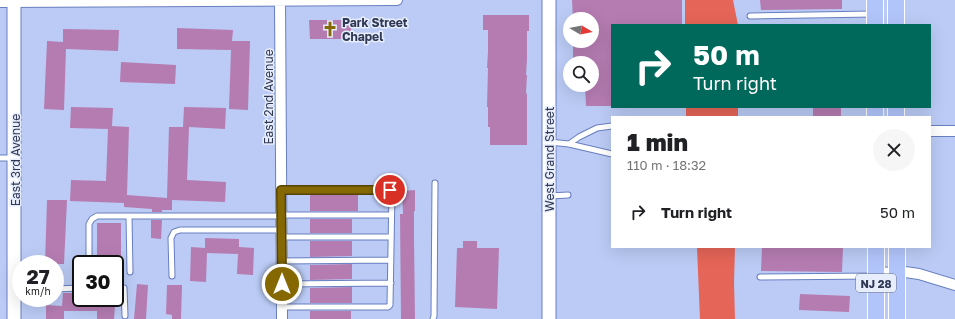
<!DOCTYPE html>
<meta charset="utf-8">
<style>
:root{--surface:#fff;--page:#f6f6f6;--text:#202124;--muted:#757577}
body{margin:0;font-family:"Golos Text",sans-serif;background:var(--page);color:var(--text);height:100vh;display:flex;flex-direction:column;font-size:15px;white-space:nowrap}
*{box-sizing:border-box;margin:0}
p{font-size:13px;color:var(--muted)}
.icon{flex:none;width:22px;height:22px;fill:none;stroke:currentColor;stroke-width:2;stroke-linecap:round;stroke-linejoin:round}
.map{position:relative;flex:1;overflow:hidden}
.sheet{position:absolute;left:611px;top:116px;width:320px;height:132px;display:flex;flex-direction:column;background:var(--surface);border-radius:0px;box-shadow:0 4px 16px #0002}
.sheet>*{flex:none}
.guide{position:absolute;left:611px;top:24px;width:320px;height:84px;border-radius:0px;box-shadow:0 4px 16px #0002;background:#00695c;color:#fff;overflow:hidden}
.needle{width:26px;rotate:100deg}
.fabs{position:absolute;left:563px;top:12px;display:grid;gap:8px}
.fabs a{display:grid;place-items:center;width:36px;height:36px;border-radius:50%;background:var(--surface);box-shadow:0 4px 16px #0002;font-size:20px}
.speed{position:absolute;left:12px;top:255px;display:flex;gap:8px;font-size:20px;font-weight:700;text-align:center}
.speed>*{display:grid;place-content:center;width:52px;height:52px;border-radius:50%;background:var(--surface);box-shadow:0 4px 16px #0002;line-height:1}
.speed small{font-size:10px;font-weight:400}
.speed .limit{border:2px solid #111;border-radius:6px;background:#fff;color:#111}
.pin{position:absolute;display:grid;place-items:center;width:34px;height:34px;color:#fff;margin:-17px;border:2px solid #fff;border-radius:50%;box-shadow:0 1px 4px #0007}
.me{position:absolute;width:44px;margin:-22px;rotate:0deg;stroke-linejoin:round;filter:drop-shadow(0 0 3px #0008)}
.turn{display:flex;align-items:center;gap:14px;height:84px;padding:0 16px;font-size:18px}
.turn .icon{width:52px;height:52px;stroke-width:2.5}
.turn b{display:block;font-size:28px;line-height:34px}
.round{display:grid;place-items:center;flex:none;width:42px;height:42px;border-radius:21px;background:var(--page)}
.summary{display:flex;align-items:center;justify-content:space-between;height:68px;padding:0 16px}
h1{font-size:24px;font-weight:800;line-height:30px}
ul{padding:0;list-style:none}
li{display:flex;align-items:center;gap:12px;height:56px;padding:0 16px}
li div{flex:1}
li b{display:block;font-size:15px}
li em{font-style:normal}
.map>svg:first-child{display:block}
.forest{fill:#e56558}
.building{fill:#b57cb2}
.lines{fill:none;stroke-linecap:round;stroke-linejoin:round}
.service-casing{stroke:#687fc0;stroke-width:7}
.minor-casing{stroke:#687fc0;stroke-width:12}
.tertiary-casing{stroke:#687fc0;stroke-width:15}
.primary-casing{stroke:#fff;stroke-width:18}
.service{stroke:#fff;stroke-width:5}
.minor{stroke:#fff;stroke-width:10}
.tertiary{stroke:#fff;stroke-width:13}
.primary{stroke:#b2c5fb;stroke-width:16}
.route-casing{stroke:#574401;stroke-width:10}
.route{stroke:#866802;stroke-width:7}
.labels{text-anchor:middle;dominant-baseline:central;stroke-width:3;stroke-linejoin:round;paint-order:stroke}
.shield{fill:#e7edfb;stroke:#666f87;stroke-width:1}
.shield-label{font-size:11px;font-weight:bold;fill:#2f3955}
.poi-label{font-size:12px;font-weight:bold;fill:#2f3955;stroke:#e7edfb;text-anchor:start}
.street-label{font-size:12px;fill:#2f3955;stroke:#e7edfb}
</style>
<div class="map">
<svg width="955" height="319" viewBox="0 0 955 319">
<rect width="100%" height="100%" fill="#bbcbf5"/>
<path class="forest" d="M685 0H733L738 25H685Z
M686 107H738V117H686Z
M697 247H735L734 283 735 319H700Z"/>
<path class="building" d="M572 0H682V25H612V106H586L585 85H592V63H573V41H592V19H573Z
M760 0H842V9L761 10Z
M483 15H529V31H527V59L526 75H527L526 93 527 94V145H490V127H488V107H487L488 68H487L488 52V30H483Z
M309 20H344V21H351V38H344V39H310Z
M177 28 233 30 232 41H250L248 110 229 109 231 50 177 49Z
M63 29 119 30 118 51 66 49 64 110 44 109 47 41 63 42Z
M121 62 176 65 175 84 120 82Z
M71 107 113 108 112 126 129 127 127 195 167 198 169 127H183L184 107 226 108 225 129 189 127 187 180 226 182 225 202 172 200V210H162V212H152V209L124 207V203L70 201 71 180 106 181 108 129 70 128Z
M813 107H841V117H813Z
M415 190V211H414V237L415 319H401L400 214H403L402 191Z
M358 194V211H310V195Z
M47 200H67L64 264H45Z
M310 219H352V233H310Z
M151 220H162L161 239 151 238Z
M97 223H121V264H97Z
M205 238 239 239V247L254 248 253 275 237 274 238 254 207 253 206 282 190 281 191 247 205 248Z
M310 241H352V256L310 257Z
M463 241H477V248H499L497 309 455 307 457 248H463Z
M762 247H843L842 272 761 271Z
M352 264V279L310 280V265Z
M137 284 148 285 146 319H134Z
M167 285H182L181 319H172V315L166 314Z
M352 287V303H310V288Z
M63 293H81V298H98V305L115 306 114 319H97V311H64V319H46V305L62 306Z
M800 294 850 296 849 312 799 310Z
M310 311H351V319H310Z"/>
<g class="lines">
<g class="service-casing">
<path id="service" d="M750 16 874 14
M549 142 569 144 612 154
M569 144 579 137 597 128 612 126
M0 158H14
M281 191 390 190 392 191 390 305 388 307H282
M550 196 568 195
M282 215H391
M129 216 130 272
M282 237H391
M282 261 391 260
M89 264V224L92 219 97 216H282
M172 276 171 238 174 232 180 230H282
M760 277 875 276
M282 284 391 283
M115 288H124L125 316
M55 289 81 288
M433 319 434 316 435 183"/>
</g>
<g class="minor-casing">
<path id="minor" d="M280 0 282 319
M0 2 397 0
M930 131H955
M876 273 905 272 919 274 955 285"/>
</g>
<g class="tertiary-casing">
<path id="tertiary" d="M14 0V319
M549 319V0"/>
</g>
<g class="primary-casing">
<path id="primary" d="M875 0V25
M896 0V25
M875 107V117
M896 107V117
M876 247V319
M897 247V319"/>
</g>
<use href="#service" class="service"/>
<use href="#minor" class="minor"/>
<use href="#tertiary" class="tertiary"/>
<use href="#primary" class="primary"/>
</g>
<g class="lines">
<g class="route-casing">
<path id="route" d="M282 284 281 190H390"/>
</g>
<use href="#route" class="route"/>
</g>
<defs>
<g id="church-bare" transform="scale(1.2)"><path d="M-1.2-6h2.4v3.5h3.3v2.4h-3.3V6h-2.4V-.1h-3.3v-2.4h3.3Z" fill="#866802" stroke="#e7edfb" stroke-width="2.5" paint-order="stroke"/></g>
</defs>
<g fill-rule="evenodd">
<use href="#church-bare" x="330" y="29"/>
</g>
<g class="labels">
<rect class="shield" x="856" y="274" width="40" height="18" rx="3"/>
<g class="shield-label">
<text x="876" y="283">NJ 28</text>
</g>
<g class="poi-label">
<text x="342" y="22">Park Street<tspan x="342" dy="14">Chapel</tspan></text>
</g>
<g class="street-label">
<text transform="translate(268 97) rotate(-90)">East 2nd Avenue</text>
<text transform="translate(549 159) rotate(-90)">West Grand Street</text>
<text transform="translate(15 160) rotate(-90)">East 3rd Avenue</text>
</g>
</g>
</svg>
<div class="fabs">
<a><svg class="needle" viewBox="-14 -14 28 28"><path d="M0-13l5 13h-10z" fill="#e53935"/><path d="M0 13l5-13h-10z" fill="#757577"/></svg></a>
<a><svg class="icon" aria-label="search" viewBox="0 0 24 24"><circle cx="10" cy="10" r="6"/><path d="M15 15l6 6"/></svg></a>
</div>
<div class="speed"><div>27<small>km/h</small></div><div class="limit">30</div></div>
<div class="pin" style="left:390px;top:190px;background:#d93025"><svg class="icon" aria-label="arrive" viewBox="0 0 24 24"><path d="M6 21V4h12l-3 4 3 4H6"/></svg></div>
<svg class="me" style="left:282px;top:284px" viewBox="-20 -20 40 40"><circle r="17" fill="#866802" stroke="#fff" stroke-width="3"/><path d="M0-11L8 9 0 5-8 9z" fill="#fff"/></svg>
<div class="guide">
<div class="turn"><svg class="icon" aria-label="right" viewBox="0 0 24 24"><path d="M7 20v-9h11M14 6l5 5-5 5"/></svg><div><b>50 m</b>Turn right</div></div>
</div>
<section class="sheet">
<div class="summary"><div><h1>1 min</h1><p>110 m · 18:32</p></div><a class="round"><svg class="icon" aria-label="close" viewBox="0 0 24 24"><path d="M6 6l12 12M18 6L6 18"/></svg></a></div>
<ul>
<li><svg class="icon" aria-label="right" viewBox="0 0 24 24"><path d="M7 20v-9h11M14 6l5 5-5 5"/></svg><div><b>Turn right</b></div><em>50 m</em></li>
</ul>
</section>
</div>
